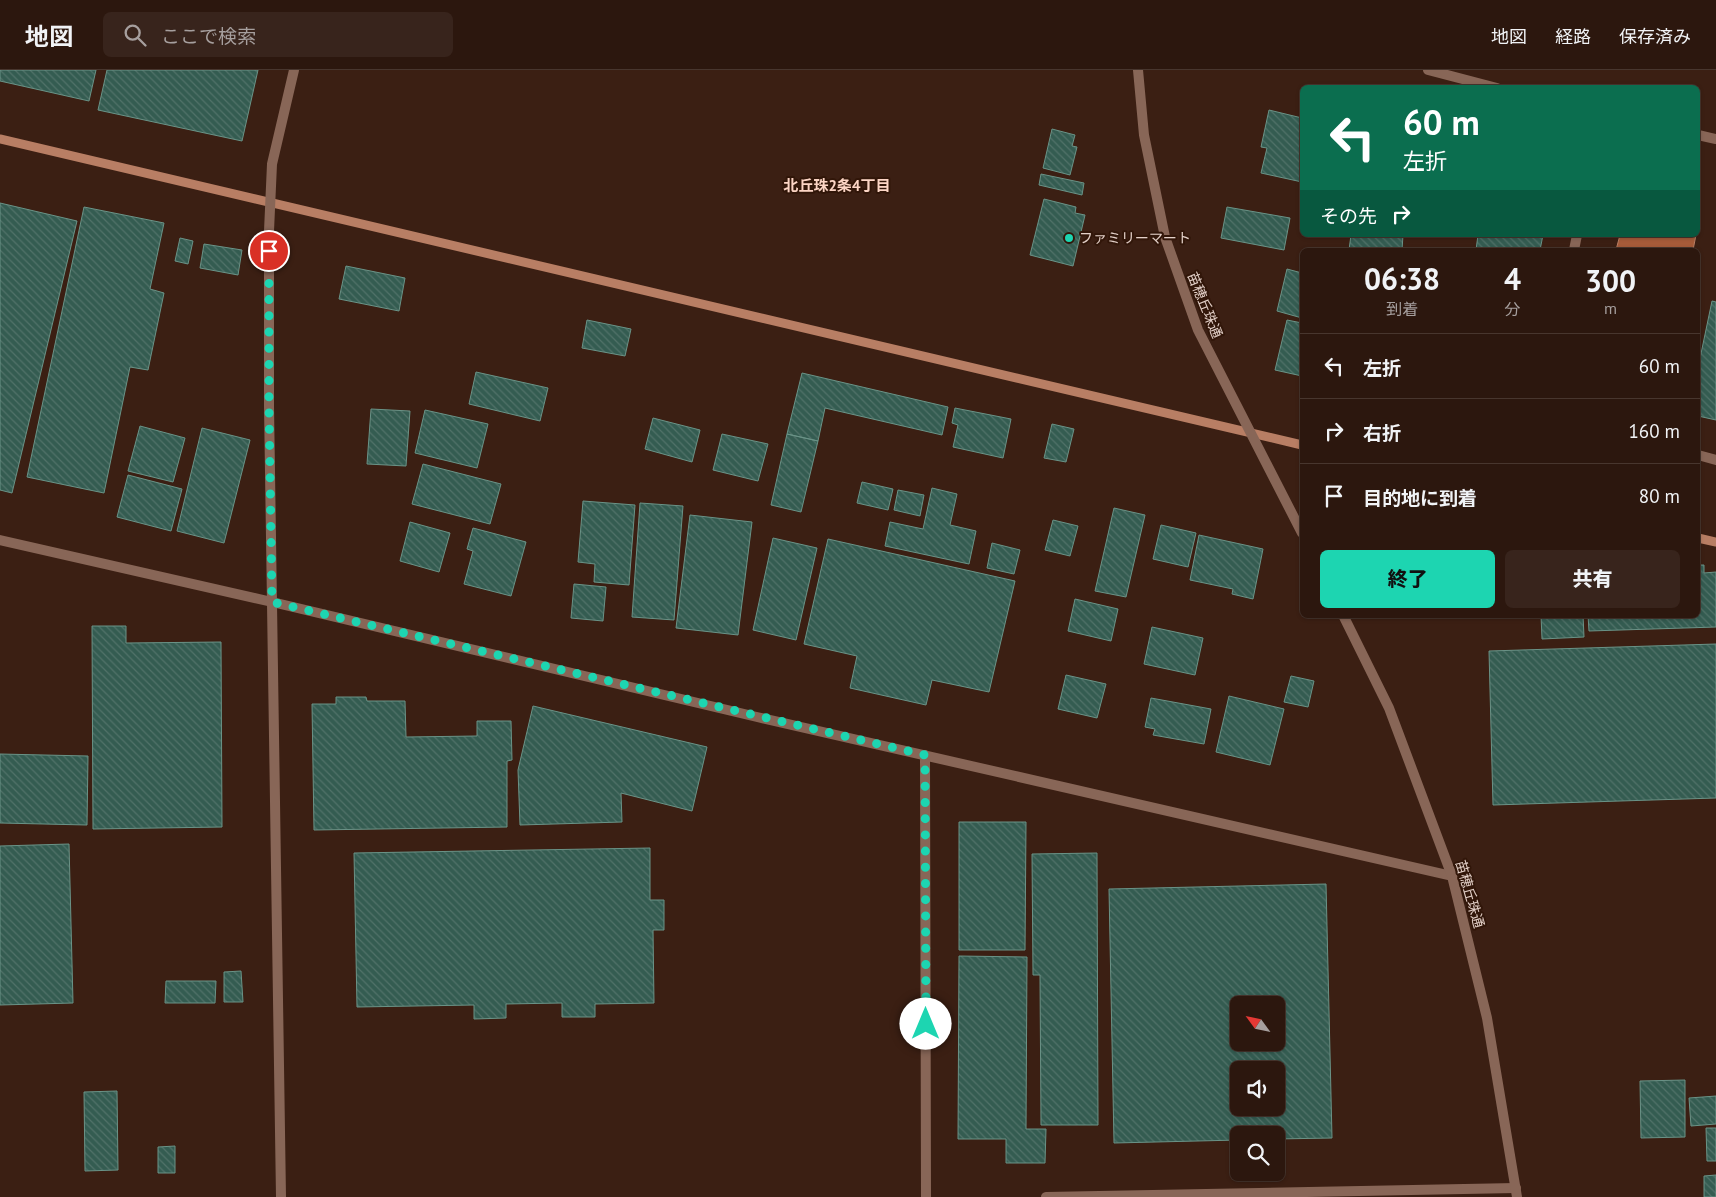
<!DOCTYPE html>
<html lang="ja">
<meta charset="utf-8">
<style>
:root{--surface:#2c170e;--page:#38241c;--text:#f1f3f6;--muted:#a69f9e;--line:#48362e;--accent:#1dd5b1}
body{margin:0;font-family:"PT Sans","Noto Sans JP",sans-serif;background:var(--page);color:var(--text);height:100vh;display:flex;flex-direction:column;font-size:19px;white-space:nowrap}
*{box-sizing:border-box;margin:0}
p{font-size:16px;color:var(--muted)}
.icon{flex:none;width:28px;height:28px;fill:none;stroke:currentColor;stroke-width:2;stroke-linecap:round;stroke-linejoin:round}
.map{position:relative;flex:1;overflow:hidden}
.sheet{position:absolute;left:1300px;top:178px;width:400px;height:370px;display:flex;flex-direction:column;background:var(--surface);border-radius:8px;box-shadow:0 1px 4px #0004,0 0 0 1px var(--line)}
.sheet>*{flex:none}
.hud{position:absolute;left:1300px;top:15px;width:400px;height:152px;border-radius:8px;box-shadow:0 1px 4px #0004,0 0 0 1px var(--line);background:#0b6e4f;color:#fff;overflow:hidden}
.needle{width:32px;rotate:303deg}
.fabs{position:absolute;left:1230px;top:926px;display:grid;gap:10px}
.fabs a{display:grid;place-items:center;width:55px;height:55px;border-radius:8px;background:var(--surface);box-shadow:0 1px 4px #0004,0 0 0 1px var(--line);font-size:25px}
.pin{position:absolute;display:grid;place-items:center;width:42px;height:42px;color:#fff;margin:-21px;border:2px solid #fff;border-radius:50%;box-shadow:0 1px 5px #0007}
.me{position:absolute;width:55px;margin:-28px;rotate:0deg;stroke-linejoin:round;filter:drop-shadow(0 0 4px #0008)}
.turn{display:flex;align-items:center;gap:18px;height:105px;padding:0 20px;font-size:22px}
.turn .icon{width:65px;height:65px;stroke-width:2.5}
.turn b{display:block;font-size:35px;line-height:42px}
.then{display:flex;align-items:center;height:48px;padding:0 20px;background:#0003;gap:10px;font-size:19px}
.eta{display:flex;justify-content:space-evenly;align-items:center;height:85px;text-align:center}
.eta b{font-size:30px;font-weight:800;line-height:35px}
.primary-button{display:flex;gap:10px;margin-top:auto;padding:10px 20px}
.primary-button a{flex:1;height:58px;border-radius:8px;background:var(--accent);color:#111;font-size:20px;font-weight:800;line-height:58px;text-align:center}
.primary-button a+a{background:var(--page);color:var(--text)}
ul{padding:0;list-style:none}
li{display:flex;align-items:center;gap:15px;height:65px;padding:0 20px;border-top:1px solid var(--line)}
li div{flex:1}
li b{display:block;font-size:19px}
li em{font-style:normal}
header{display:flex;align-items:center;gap:30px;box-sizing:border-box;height:70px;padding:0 25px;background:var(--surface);border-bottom:1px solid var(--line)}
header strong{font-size:24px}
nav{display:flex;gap:28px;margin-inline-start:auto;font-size:18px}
.search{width:350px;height:45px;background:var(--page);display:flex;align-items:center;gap:12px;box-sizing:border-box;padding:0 18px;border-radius:8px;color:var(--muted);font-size:19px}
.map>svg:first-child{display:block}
.water{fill:#a65b39;stroke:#b87e64}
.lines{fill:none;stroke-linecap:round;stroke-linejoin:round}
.stream{stroke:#b87e64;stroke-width:9}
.building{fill:url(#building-back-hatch);stroke:#6a9387;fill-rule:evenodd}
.minor{stroke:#886657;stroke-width:10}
.tertiary{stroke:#886657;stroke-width:10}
.route{stroke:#1dd5b1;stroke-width:9;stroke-dasharray:0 16.2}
.poi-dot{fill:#1dd5b1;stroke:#311609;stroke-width:2}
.labels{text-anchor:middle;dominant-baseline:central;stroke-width:4;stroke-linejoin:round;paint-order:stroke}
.poi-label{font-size:14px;fill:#e3d0c8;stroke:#311609;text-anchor:start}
.street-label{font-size:14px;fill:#e3d0c8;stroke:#311609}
.neighbourhood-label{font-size:15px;font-weight:bold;fill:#fcd5c5;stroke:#311609}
</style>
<header>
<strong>地図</strong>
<div class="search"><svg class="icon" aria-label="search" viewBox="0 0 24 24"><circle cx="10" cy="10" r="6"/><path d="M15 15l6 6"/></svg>ここで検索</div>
<nav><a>地図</a><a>経路</a><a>保存済み</a></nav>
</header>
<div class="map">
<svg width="1716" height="1127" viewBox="0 0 1716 1127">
<defs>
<pattern id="building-back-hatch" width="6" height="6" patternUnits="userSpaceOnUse" patternTransform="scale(1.25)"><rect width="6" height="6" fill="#345c51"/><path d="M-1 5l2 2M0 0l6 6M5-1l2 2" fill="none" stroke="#517269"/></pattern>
</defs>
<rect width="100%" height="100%" fill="#3b1f13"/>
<path class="water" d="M1620 165H1696L1693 180H1616Z"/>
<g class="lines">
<path class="stream" d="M0 69 1302 375
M1698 468 1716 472"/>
</g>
<path class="building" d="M0 0H96L89 31 0 11Z
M107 0H258L242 71 98 40Z
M1269 40 1302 48V112L1261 103 1267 78 1261 77Z
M1052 59 1075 65 1072 76 1077 77 1070 105 1043 98Z
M1041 104 1084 113 1082 125 1039 115Z
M1044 129 1076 137 1075 143 1085 145 1073 196 1030 185Z
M0 133 77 151 12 423 0 420Z
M84 137 164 153 150 219 164 223 148 300 130 297 104 423 27 407Z
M1227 137 1290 148 1284 180 1221 168Z
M1351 165H1403L1402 180H1349Z
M1478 165H1543L1540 180H1476Z
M180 168 193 171 188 194 175 191Z
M204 174 242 180 238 205 200 198Z
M346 196 405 208 399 241 339 229Z
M1287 199 1302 203V248L1277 241Z
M1712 231 1716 232V350L1698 346V298Z
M587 250 631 259 625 286 582 278Z
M1287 250 1302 253V306L1275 300Z
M476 302 548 318 540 351 469 334Z
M802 303 948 337 942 365 825 338 818 371 787 364Z
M955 338 1011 349 1003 388 953 377 958 355 952 353Z
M371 339 410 341 406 396 367 394Z
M425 340 488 354 477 398 415 383Z
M653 348 700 360 692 392 645 379Z
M1052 354 1074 359 1066 392 1044 388Z
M140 356 185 368 173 412 128 401Z
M202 358 250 370 224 473 177 461Z
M722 364 768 374 758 411 713 400Z
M787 364 818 371 801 442 771 435Z
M423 394 501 414 490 454 412 434Z
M128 405 182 419 171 461 117 447Z
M862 412 893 419 888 440 857 433Z
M932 418 957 424 950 455 976 461 969 494 885 476 890 452 923 459Z
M898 420 924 425 920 446 894 440Z
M583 431 635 435 629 515 594 512 595 494 578 492Z
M640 433 683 436 674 550 632 547Z
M1114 438 1145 445 1126 527 1095 521Z
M690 445 752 452 738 565 676 558Z
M1053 450 1078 456 1070 486 1045 480Z
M410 452 450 463 439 502 400 491Z
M1161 455 1196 463 1188 497 1153 489Z
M473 458 526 472 511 526 464 514 473 481 467 479Z
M1199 465 1263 479 1253 529 1232 524 1233 519 1190 510Z
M773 468 817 478 796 570 753 560Z
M828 469 1015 511 989 622 932 610 926 635 850 618 857 586 804 574Z
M992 473 1020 480 1014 504 987 498Z
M1698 495H1704V503L1716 502V557L1589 561 1588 545H1698Z
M574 514 606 517 603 551 571 548Z
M1075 529 1118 539 1111 571 1068 561Z
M1541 545H1583L1584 567 1542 569Z
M92 556H126V573L221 572 222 757 93 759Z
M1152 557 1203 568 1195 605 1144 594Z
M1716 574V728L1493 735 1489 581Z
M1066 605 1106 614 1097 648 1058 639Z
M1291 606 1314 611 1308 637 1284 632Z
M1229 626 1284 639 1270 695 1216 682Z
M336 627H366L367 631H405L406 667 477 666V651H511L512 690 507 691V757L314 760 312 634H336Z
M1151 628 1211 639 1204 674 1153 665 1155 659 1145 657Z
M533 636 707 677 692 741 621 723 622 752 520 755 518 700Z
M0 684 88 686 87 755 0 753Z
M959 752H1026L1025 880H959Z
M69 774 73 933 0 935V776Z
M650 778V830H664V860H653L654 933 595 934V947H562V933L506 934V948L474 949V935L357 937 354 783Z
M1097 783 1098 1055H1041L1040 905H1033L1032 784Z
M1326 814 1332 1068 1276 1069V1065H1239V1070L1114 1073 1109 819ZM1239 935H1276V972H1239ZM1239 1000H1276V1038H1239Z
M959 886 1027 887 1026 1059H1046L1045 1093H1006V1069H958Z
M241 901 243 932H224V902Z
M166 911H216L215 933H165Z
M1685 1010V1067L1641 1068 1640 1011Z
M117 1021 118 1100 85 1101 84 1022Z
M1716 1026V1054L1691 1056 1689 1028Z
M1706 1058H1716V1091H1707Z
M175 1076V1103H158V1077Z
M1716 1105V1127H1704V1106Z"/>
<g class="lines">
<path class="minor" d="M1574 180 1577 165
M1698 385 1716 390
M0 470 272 532 757 647 1452 806
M925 685 926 1127
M281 1127 269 336V161L272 94 294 0
M1046 1127 1516 1118"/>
<path class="tertiary" d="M1138 0 1144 65 1165 167 1198 260 1302 463
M1428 0 1497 18
M1698 65 1716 69
M1343 545 1389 638 1452 806 1487 948 1517 1127"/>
</g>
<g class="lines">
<path class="route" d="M269 181V336L272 532 925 685 926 954"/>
</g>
<circle class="poi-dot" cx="1069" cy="168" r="5"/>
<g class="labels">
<g class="poi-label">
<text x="1079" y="168">ファミリーマート</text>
</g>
<g class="street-label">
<text transform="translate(1205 235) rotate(68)">苗穂丘珠通</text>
<text transform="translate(1470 824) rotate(74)">苗穂丘珠通</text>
</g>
<g class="neighbourhood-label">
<text x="837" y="115">北丘珠2条4丁目</text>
</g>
</g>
</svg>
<div class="fabs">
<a><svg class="needle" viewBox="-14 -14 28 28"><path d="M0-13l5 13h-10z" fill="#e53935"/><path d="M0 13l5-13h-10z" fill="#a69f9e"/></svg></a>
<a><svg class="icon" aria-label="sound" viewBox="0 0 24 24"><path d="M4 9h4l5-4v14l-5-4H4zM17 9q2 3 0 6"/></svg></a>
<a><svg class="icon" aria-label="search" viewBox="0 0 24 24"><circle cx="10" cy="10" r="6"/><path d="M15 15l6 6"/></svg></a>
</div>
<div class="pin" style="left:269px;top:181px;background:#d93025"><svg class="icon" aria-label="arrive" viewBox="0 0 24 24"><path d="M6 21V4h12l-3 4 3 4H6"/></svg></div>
<svg class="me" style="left:926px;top:954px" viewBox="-20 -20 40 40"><circle r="19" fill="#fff"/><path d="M0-13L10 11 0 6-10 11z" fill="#1dd5b1"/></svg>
<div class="hud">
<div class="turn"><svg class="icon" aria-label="left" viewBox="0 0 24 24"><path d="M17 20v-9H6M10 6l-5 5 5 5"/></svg><div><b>60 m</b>左折</div></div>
<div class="then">その先<svg class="icon" aria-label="right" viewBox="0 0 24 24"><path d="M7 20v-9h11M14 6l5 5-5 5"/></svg></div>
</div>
<section class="sheet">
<div class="eta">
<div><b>06:38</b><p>到着</p></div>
<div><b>4</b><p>分</p></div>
<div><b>300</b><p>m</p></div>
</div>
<ul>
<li><svg class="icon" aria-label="left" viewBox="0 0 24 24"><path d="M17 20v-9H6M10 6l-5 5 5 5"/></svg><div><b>左折</b></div><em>60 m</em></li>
<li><svg class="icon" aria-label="right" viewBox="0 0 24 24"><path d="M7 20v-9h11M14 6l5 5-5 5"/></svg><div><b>右折</b></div><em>160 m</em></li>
<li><svg class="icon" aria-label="arrive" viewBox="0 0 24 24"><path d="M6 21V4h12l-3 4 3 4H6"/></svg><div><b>目的地に到着</b></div><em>80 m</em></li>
</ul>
<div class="primary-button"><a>終了</a><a>共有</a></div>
</section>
</div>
